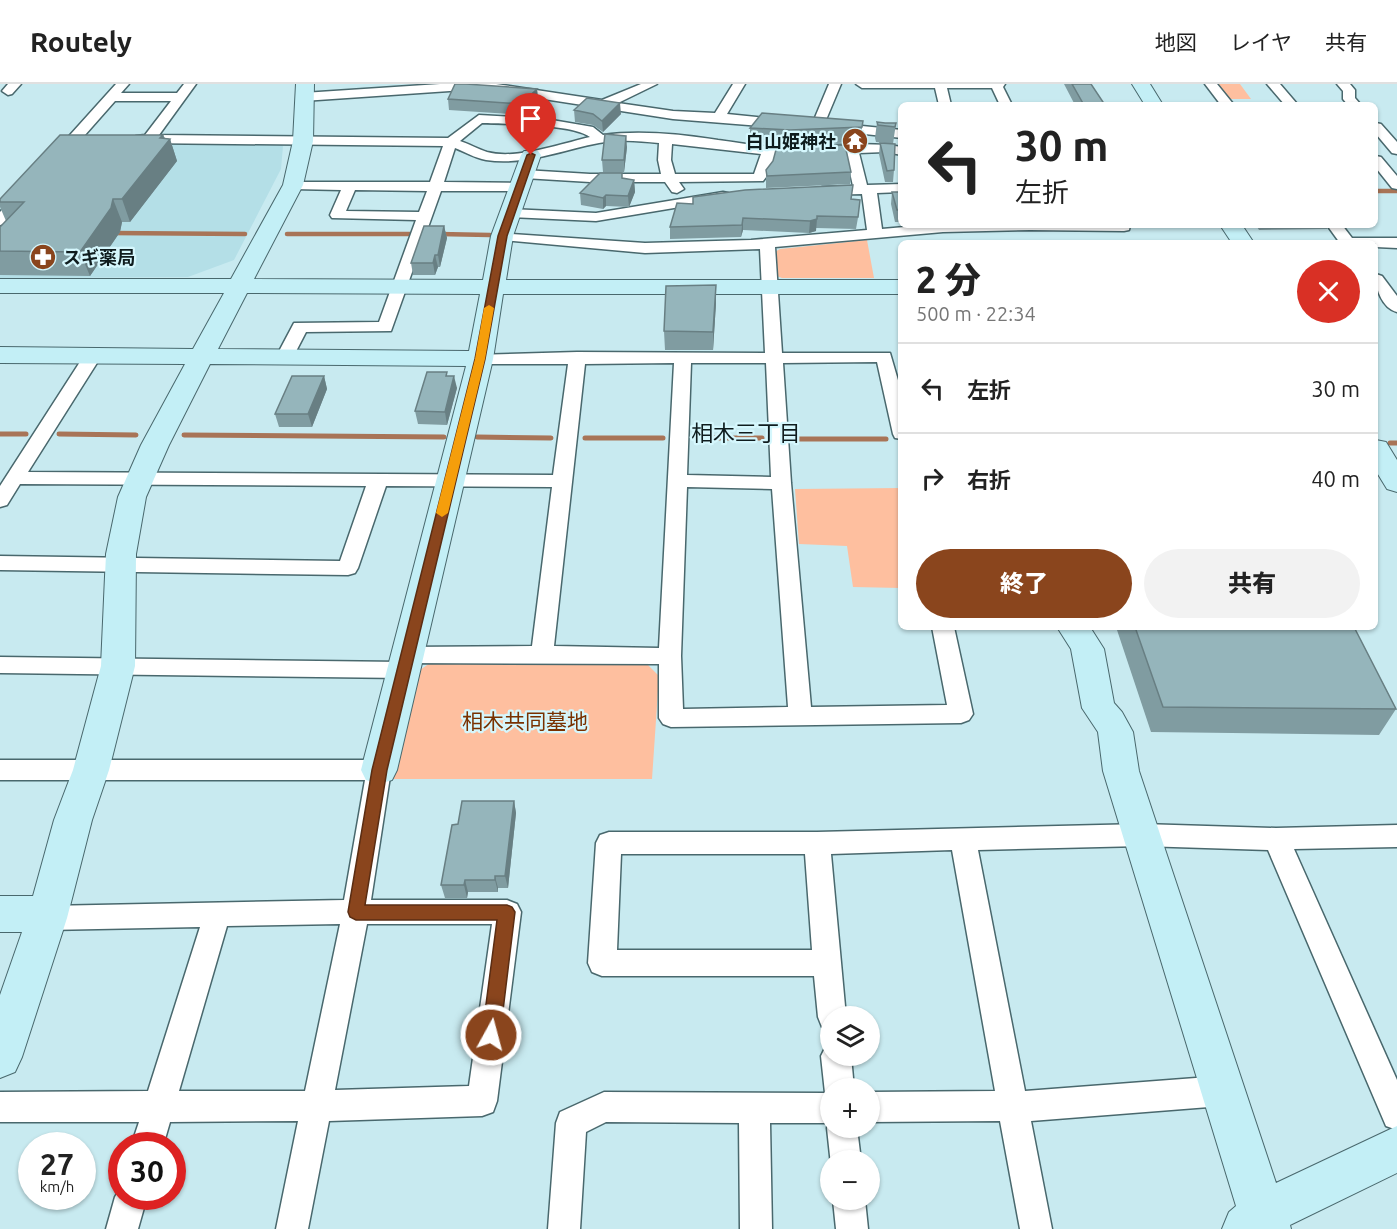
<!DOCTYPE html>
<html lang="ja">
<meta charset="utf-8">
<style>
:root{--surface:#fff;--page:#f2f2f2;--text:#222;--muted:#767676;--line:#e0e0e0;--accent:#8a451d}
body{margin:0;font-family:Ubuntu,"Noto Sans JP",sans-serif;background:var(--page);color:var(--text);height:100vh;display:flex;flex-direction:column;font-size:22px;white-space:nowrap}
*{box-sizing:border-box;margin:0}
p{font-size:20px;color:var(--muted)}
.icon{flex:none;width:33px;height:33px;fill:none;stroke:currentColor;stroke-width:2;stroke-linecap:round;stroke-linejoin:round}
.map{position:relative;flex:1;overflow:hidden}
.details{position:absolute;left:898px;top:156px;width:480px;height:390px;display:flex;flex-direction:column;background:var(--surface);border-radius:9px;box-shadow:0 2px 4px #0004}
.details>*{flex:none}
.guide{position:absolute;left:898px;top:18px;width:480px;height:126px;border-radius:9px;box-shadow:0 2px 4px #0004;background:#fff;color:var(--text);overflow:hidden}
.buttons{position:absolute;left:820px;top:922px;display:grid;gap:12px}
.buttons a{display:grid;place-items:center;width:60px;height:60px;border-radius:50%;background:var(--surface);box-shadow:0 2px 4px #0004;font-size:30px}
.speed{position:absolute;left:18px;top:1048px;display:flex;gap:12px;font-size:30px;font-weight:700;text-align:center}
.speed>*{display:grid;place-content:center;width:78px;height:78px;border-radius:50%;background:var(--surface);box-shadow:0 2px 4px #0004;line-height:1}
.speed small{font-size:15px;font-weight:400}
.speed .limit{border:9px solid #d22;background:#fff;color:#111}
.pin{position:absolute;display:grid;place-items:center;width:51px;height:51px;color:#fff;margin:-62px -26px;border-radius:50% 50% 50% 0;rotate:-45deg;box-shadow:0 0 6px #0007}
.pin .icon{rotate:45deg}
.me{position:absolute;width:66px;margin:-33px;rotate:7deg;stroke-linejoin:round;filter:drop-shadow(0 0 4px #0008)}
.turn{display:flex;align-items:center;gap:21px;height:126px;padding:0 18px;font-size:27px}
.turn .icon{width:78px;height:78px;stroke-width:2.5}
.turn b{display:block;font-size:42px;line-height:51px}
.round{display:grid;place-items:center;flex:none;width:63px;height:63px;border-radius:32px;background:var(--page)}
.overview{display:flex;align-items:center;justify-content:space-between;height:102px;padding:0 18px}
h1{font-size:36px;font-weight:800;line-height:45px}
.action{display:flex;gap:12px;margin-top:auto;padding:12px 18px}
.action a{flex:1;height:69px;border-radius:36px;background:var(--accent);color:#fff;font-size:24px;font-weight:800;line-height:69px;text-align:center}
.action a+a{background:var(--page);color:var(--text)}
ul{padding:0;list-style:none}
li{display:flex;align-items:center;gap:18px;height:90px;padding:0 18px;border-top:2px solid var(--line)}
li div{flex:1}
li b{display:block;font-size:22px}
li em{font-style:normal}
header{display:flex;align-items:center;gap:36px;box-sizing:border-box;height:84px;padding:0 30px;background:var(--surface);border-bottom:2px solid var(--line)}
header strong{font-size:28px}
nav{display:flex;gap:33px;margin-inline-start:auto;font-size:21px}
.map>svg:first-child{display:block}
.built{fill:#b4dfe7}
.green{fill:#febf9f}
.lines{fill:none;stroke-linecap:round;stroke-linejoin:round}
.stream-far1{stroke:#a87457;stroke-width:4.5}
.stream{stroke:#a87457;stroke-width:5}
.street-casing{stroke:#49686d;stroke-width:3}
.secondary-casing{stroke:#49686d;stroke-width:2}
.street{fill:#fff;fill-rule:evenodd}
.secondary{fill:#c3eff6;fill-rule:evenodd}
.wall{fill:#809ca1}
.shaded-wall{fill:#687f83}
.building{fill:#95b5bb;stroke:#687f83;stroke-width:1.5}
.route{fill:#8a451d;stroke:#5a2d13;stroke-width:1.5}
.slow{fill:#f59e0b}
.labels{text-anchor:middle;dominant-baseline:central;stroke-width:4.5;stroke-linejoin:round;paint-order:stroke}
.far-poi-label{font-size:18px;font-weight:bold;fill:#0f1c1e;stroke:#d5f7fd;text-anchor:end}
.park-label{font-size:21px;fill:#793100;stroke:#d5f7fd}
.neighbourhood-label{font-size:22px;fill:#0f1c1e;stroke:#d5f7fd}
</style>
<header>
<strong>Routely</strong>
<nav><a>地図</a><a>レイヤ</a><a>共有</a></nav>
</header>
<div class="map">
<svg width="1397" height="1145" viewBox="0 0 1397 1145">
<rect width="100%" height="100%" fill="#c8eaf0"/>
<path class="built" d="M87 58 279 59 283 62 281 85 234 176 188 193 0 194V152H116L121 146 0 144Z"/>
<path class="green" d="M1216 0H1240L1251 15H1228Z
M867 156 874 194H782L774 191 773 169 780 165Z
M901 404V504L853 503 847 462 799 460 795 405Z
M430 579 648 581 659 592 652 695H392L420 586Z"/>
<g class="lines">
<path class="stream-far1" d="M1376 107H1397
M110 149 245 150
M287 150H419
M439 150 490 151"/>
<path class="stream" d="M0 350H26
M59 350 136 351
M184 351 444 353
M477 353 551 354
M585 354H663
M696 354H762
M796 355H886
M1390 359H1397"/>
<g class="street-casing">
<path id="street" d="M8 0H21L12 10 8 11 2 7Z
M116 0H129L121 9H177L184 0H196L159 51 448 54 479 31 546 35 593 43 603 51C640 46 680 50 718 56 736 58 754 62 773 63 815 65 860 56 902 63V71L885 68 859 69 867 101 902 100V108L877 109 882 145 927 141H1130L1129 146 1124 147 1030 146 943 148 775 163 782 269H890L902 310V355L895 354 893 350 877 278 783 279 791 399 811 623 947 621 932 543H954L973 630 969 636 961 639 671 643 663 640 659 634V580L409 579 415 586 412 592 404 594 0 589V573L402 578 396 571 399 565 407 563 532 562 552 403 386 402 358 484 355 489 348 491 0 486V472L340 477 366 402 20 400 7 421 0 423V402L87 267H99L102 271 28 388 553 391 568 280H480L474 279 471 275 474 271 577 268 765 269 760 165 645 169 502 156 495 152 497 149 645 159 751 156 867 146 862 110 822 111 815 107 822 103 853 102 846 70 775 71 770 88 763 97 679 98 684 105 677 109 672 108 665 98H590L524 94 517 90 524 86 590 90H661L658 76 659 59C639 57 619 55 599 59 562 66 524 82 486 76 475 74 465 68 455 64L444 98 520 99 527 103 520 107H441L391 247 306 248 291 277H279L276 273 294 239 379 238 416 136 332 134 330 131 341 106 293 105 286 101 288 98H430L443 62 141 59 134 55 136 52 145 51 171 17H115L62 77H52L50 74 52 71ZM482 39C506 40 572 40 590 53 560 60 516 76 487 68 478 65 469 60 460 57ZM672 60 761 70 754 90H675L671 76ZM355 106 427 107 419 128 346 127ZM674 279 659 564 554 562 585 280ZM691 279H766L771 393 687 391ZM687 403 772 405 788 623 683 625 681 572Z
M440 0H496L602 16 641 0H657L618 19 673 27 715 29 733 0H745L727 30 787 36 793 40 787 44 673 35 479 5 303 17 297 13 303 9Z
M829 0H841L823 43 822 46H812L811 43Z
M856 0H1005L1003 3 1012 21H1000L992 4H947L951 21H939L935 4H862Z
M1205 0H1217L1234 21H1221Z
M1267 0H1280L1298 21H1285Z
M1337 0H1350L1355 6V14L1361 21H1348L1343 15V7Z
M832 39 902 46V54L827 46 826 43 827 40Z
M1376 39 1381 40 1397 58V70L1392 69 1376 50Z
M1376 72 1381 73 1397 92V105L1392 104 1376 84Z
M25 105 32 109 5 140 0 141V128L20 106Z
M723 108 728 109 730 112 728 115 596 137 510 133 503 129 510 125 596 129Z
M1327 141H1342L1352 154H1397V164L1376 163V159H1340Z
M1376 190 1382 192 1397 212V228C1382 224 1375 204 1376 190Z
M0 676H379L388 679 391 686 371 816H507L517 820 521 828 497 1017 493 1028 482 1032 329 1037 308 1145H276L298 1037 170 1038 163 1062H131L139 1038H0V1008L148 1007 200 843 47 846 37 843 33 834 37 825 47 822 344 816 365 696H0ZM340 840 305 1007H179L227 842ZM367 840H492L469 1002 335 1006Z
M1142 740 1276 744 1397 741V763L1294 765 1397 996V1046L1386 1042 1268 766 1142 762 978 766 1025 1007 1222 992 1233 996 1237 1007 1233 1018 1222 1022 1031 1037 1052 1145H1020L1000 1037 870 1038V1008L995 1007 952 766 831 770 846 933H831V946L822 943 818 933 814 892H602L592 888 588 879 596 759 600 751 609 748H817ZM621 770H805L812 866H617Z
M831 960V972H851L854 1005H831V1044H857L861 1077H831V1081L827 1044 828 1039H770L772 1145H740L739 1039 606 1038 586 1048 580 1145H548L556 1039 560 1028 604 1008 825 1009 821 972 826 962Z
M122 1101V1113H147L138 1145H106L115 1113Z
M833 1116H865L868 1145H836Z"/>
</g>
<g class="secondary-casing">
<path id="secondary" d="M296 0H314L313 57 303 101 254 195 483 196 491 152 521 71 524 67H538L541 71 513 152 506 196H902V210H503L493 275 397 686 392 696 379 700 366 696 361 686 466 282 210 280 169 361 146 413 136 470 135 582 109 686 92 736 67 834 22 973 15 988 0 994V911L22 848H0V812H33L54 736 73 686 101 582 106 470 118 413 141 361 185 280 0 279V263L193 265 224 209H0V195H231L283 101 293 57ZM247 209 480 210 469 267 218 265Z
M1132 0H1150L1163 21H1145Z
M1220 141H1242L1254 159H1232Z
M1376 356 1386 358 1397 376V408L1387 405 1376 387Z
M1057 543H1090L1104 565 1114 619 1122 628 1133 648 1139 687 1276 1099 1397 1042V1089L1290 1141 1291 1145H1222L1229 1128 1236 1122 1103 687 1098 648 1082 624 1071 565Z"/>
</g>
<use href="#street" class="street"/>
<use href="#secondary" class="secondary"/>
</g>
<path class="wall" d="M1064 0H1091L1105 21H1075Z
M537 5 538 16 523 31 449 26 448 15Z
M574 26 621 30 603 48 593 41 575 38Z
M863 37 860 58 789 61 750 58V44Z
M877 38 885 39H896L893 60 876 58 875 54Z
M163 51 165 54 170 55 177 77 130 138H122L120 148 90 192 0 191V143L6 137 0 123V115Z
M880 59 894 86 893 98H885L879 70Z
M627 63 624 88H603L602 76Z
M766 86 851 88 850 100 766 104Z
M623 94 634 96 635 108 629 123 606 122 603 125 581 121 580 109Z
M892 108H902V138H895L891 120Z
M852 115 859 128 856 145 816 144V147L809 149 743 146 741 153 670 155V143L693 120Z
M1256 141H1329L1327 145 1259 146Z
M444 142 447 154 440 183H438L435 191H413L411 179Z
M716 201V219L713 266H665L664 247Z
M324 292 327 305 312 343H279L275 330Z
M448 292 457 304 447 341 418 340 415 327Z
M1116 543H1354L1396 625 1379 651 1151 648Z
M514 717 516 729 508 804H498V808H468L467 814H445L441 801 458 740Z"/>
<path class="shaded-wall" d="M537 5 538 16 523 31 521 20Z
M620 19 621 30 603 48 602 37Z
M163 51 166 59 170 55 177 77 130 138 122 115 160 54Z
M626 52 627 63 624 88V76Z
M634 96 635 108 629 123 628 112Z
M606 111V122L603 125V114Z
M113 115 122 138 120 148 90 192 80 168Z
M743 134V146L741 153 742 141Z
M817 135 816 147 809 149 810 137Z
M444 142 447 154 440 183 438 171Z
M435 171 438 183 435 191 433 179Z
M716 201V219L713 266V248Z
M324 292 327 305 312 343 308 330Z
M454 292 457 304 447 341 445 328Z
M514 717 516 729 508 804 505 792Z
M495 792 498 804V808L495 796Z
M465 796 468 808 467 814 464 801Z"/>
<path class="building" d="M455 0H466L537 5 521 20 448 15Z
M1072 0H1091L1105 21H1084Z
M587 14 620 19 602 37 593 30 574 26Z
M762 29 863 37 862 43 790 46 750 44Z
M877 38 885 39H896L895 43 878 41Z
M605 50 626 52 624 76H602Z
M60 51H163L160 54 170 55 122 115H113L111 124 80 168 0 167V143L24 118H0V115Z
M880 59 895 60 894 86 887 87Z
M845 61 851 88 767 92 766 86 773 77 777 62Z
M600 89H622V94L634 96 628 112 606 111 603 114 580 109Z
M853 101 851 115 860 116 858 133 817 132V135L810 137 743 134 742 141 670 143 677 119 693 120V113L745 106Z
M892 108H902V126H897Z
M424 142H444L438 171H435L433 179H411Z
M716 201 713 248 664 247 666 202Z
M427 288H447L446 292H454L445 328 415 327Z
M292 292H324L308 330H275Z
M1135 543H1354L1396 625 1163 623Z
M462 717H514L505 792H495V796H465L464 801H441L452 741 458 740Z"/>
<path class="route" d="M531 69 535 71 507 152 485 275 387 686 365 821H507L512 823 515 828 500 951 497 957 491 959 485 957 482 951 497 836H356L350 833 348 828 372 686 475 275 498 152 527 71Z"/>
<path class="slow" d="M489 221 494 224 485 275 448 429 442 433 436 429 475 275 484 224Z"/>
<defs>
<g id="temple-disc" transform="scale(1.35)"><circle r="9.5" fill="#8a451d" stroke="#d5f7fd"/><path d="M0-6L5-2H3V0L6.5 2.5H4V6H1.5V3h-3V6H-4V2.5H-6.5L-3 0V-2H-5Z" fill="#fff"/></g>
<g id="pharmacy-disc" transform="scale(1.35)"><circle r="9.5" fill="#8a451d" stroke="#d5f7fd"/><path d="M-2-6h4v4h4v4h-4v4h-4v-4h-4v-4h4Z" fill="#fff"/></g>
</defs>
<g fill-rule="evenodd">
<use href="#temple-disc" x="855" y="57"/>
<use href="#pharmacy-disc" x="43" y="173"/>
</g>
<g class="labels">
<g class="far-poi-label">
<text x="836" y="57">白山姫神社</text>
<text x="63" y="173" text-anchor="start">スギ薬局</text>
</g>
<g class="park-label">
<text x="525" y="637">相木共同墓地</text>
</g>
<g class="neighbourhood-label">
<text x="746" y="348">相木三丁目</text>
</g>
</g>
</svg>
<div class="buttons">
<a><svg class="icon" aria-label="layers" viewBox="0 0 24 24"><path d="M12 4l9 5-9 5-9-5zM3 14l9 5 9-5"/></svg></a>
<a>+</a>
<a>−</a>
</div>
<div class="speed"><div>27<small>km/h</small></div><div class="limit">30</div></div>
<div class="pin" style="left:531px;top:71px;background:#d93025"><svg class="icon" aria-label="arrive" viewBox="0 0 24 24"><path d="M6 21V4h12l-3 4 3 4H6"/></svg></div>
<svg class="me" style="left:491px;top:951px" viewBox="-20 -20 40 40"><circle r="17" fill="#8a451d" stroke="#fff" stroke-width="3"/><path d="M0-11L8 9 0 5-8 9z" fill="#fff"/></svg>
<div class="guide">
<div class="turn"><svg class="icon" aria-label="left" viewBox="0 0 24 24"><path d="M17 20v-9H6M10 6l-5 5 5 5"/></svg><div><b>30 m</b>左折</div></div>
</div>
<section class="details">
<div class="overview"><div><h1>2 分</h1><p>500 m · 22:34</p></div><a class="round" style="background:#d93025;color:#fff"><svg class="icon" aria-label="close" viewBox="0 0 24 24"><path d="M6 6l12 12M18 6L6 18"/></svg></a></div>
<ul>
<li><svg class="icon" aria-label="left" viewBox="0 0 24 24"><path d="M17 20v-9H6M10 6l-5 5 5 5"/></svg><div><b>左折</b></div><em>30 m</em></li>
<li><svg class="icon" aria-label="right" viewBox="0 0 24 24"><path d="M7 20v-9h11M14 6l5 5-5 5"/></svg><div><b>右折</b></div><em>40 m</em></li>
</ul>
<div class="action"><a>終了</a><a>共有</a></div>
</section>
</div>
